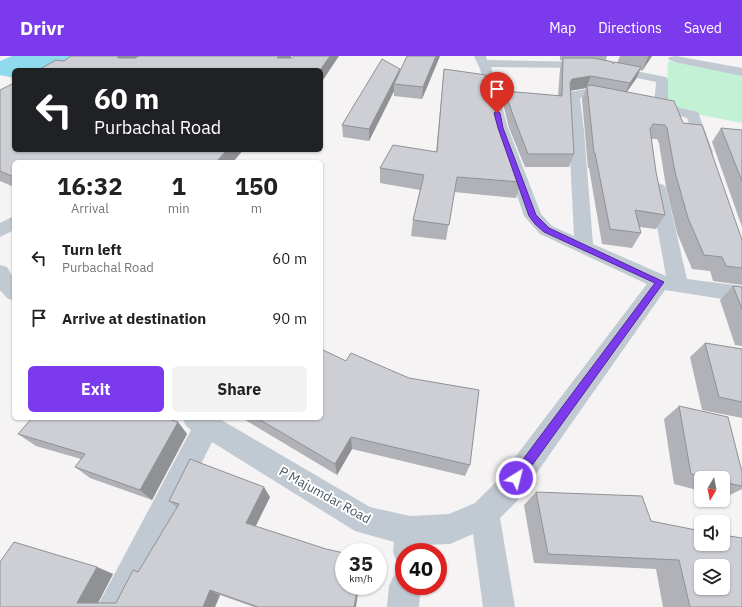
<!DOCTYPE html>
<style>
:root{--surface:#fff;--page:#f2f2f2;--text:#222;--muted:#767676;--accent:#7c3aed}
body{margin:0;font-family:"IBM Plex Sans",sans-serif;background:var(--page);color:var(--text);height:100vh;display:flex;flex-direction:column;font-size:15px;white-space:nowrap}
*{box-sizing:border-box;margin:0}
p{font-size:13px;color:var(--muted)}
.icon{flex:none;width:22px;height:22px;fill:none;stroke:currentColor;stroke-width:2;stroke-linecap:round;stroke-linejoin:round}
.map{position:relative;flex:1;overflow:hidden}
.side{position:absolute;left:12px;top:104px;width:311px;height:260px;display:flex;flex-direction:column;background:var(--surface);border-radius:6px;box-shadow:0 1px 3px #0004}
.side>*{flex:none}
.top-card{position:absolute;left:12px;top:12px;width:311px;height:84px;border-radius:6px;box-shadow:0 1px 3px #0004;background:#202124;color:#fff;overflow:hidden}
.needle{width:26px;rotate:190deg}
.tools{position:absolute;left:694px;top:415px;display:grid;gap:8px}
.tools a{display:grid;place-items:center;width:36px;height:36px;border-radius:6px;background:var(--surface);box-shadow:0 1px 3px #0004;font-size:20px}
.speed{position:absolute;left:335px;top:487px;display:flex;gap:8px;font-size:20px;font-weight:700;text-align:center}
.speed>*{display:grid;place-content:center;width:52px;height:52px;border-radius:50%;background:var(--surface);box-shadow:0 1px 3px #0004;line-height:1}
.speed small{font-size:10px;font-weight:400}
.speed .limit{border:6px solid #d22;background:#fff;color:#111}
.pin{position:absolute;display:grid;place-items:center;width:34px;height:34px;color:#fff;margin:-41px -17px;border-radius:50% 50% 50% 0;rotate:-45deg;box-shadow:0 0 4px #0007}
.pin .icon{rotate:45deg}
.me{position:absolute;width:44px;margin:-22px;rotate:36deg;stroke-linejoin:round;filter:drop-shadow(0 0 3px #0008)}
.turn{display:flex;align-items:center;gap:14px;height:84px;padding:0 16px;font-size:18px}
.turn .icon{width:52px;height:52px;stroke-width:2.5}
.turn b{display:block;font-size:28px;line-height:34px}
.eta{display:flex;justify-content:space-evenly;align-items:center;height:68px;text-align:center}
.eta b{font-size:24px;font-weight:700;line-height:28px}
.primary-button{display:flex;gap:8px;margin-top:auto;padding:8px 16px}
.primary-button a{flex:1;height:46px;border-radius:6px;background:var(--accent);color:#fff;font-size:16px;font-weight:700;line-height:46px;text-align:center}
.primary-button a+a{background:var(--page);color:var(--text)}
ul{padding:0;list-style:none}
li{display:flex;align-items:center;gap:12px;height:60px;padding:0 16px}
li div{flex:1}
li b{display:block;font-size:15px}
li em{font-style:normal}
header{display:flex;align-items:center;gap:24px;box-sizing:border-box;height:56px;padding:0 20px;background:var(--accent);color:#fff}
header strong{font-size:19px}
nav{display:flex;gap:22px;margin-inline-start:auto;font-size:14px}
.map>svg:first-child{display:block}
.green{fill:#c3f1d5}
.water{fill:#90daee}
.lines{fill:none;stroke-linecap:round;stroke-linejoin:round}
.minor{fill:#c1cad2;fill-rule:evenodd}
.wall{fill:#b0b2b7}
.shaded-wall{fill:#909195}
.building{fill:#cdcfd5;stroke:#909195;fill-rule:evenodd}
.route{fill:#7c3aed;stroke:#51269a}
.labels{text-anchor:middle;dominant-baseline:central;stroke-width:4;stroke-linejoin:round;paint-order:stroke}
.near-street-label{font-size:13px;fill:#4a5661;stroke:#fff}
</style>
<header>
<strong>Drivr</strong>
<nav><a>Map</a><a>Directions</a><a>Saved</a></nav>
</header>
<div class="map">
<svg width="742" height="551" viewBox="0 0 742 551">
<rect width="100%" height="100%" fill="#f5f3f3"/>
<path class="green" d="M668 5 742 19V67L666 52Z"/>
<path class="water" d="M12 0H78L55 14H14V22L0 19V5Z"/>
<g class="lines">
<path class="minor" d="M474 0H486L487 4 589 6 666 21 668 24V49L698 56 713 96 711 99H701L699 96 687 62 656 54 654 51 656 26 589 12 491 11 508 72 541 158 552 170 574 180 567 39 569 36 586 33 619 40 620 43 619 46 614 47 586 41 580 42 584 75 593 188 666 220 650 132 652 129 658 127 664 129 666 132 687 223 742 230V246L665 234 517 445 500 462 515 551H483L473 478 450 488 424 489 423 496H404V510L397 507 393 496 394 486 355 475 212 386 130 551H97L191 374 186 370 182 362H218L370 451 410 460 449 458 475 447 497 425 647 228 540 178 524 160 494 72 480 13Z
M676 0 742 12V20L674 6 668 3 670 1Z
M14 160V174L0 181V167Z
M0 209 7 211 14 223V245L7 242 0 234Z
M404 514V530H421L419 551H387L389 530 394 519Z"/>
</g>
<path class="wall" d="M440 0 422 43 394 40V35L369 85 343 81 342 69 400 16Z
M560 0H607L606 4 613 8 617 7 620 0H652L642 15 640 14 636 23 627 36 683 67 742 184V229L713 225 710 215 692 213 677 177 666 131 659 87 657 83H651L656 116 665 159 656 173 639 171 641 177 632 192 602 188 589 112H588L582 43 586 32 570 35 574 98 569 111H525L509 72 503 47 505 35 558 40 560 13 562 4H560Z
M444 13 484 31 496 58 521 126 516 142 454 136 446 184 411 180 413 164 420 134 380 127V112L436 96Z
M0 34 14 94H243L233 106H14V131L0 125Z
M721 72 742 74V171L712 86Z
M733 230 742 231V290L735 289 720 244Z
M705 287 742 293V362L702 354 690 301Z
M679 350 742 416V433L726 441H723V422H701V435L674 428 664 363Z
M242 362H321L470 409 465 420 352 393 337 419Z
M178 366 187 378 152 444 90 422 75 411 81 403 36 390 18 378Z
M536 436 651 465 742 551H663L656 513 534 507 524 449Z
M270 441 256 470 356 551H254L220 539 215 551H0L97 511 113 518 98 547H116L138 516 177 452 169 445Z"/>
<path class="shaded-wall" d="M118 0H144L123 13 118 2Z
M279 0H292L280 14 277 2Z
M330 0H339L321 27V14H320Z
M436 0H440L422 43 423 31Z
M648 0H652L642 15 648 1Z
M641 11 636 23 624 39 630 27Z
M400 13 399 24 394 28V35L369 85V73Z
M486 19 483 34 481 31Z
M591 20 586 32 568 35 570 27 572 23Z
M227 94H243L233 106H216Z
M178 366 187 378 152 444 140 434Z
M351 381 352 393 337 419 335 408Z
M264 431 270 441 253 475 246 467Z
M97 511 113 518 96 551 77 547Z
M358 530H359L356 551H354Z
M210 534 220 539 215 551H203Z"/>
<path class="building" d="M71 0H118V2H135L139 0H279L277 2H292L294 0H330L320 14H38L56 4 64 5Z
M407 0H436L423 31 394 28Z
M563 2H593L613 6V8L614 6 641 11 630 27 591 20 572 23 570 27 574 98H528L513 59 505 35 562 40Z
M382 3 400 13 369 73 342 69Z
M444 13 486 19 481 31H489L496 58 521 126 457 121 449 169 413 164 424 119 380 112 393 89 437 96Z
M14 27V94H227L216 106H14V121L0 115V34Z
M591 29 674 45 683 67 702 69 742 184V212L726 210 722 201 704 199 688 162 675 116 667 72 665 69 653 68 650 73 656 116 665 159 635 154 641 177 610 173 595 97H594L587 30Z
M721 72 742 74V125Z
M733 230 742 231V253Z
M705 287 742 293V346L719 341Z
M321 293 346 305 351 297 409 322 479 334 470 409 351 381 335 408 257 362H321Z
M679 350 728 361 742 416V430L723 426V422H708L691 418Z
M32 362H166L178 366 140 434 75 411 85 398 18 378Z
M190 403 264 431 246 467 326 493 344 497V530H358L354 551H258L210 534 203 551H0V506L14 486 97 511 77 547H116L133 514 138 516 179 448 169 445Z
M536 436 642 440 651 465 701 475V488H723V479L742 482V551H690L679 504 548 498ZM701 510H723V532H701Z"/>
<path class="route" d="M497 55 500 57 503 72 536 159 549 172 664 226 520 426 516 428 512 426 510 422 512 418 655 227 544 176 535 168 529 160 498 72 494 57Z"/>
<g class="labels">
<g class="near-street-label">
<text transform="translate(325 439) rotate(29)">P Majumdar Road</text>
</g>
</g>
</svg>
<div class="tools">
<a><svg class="needle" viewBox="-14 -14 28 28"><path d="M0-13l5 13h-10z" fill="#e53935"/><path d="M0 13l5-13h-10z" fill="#767676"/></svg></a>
<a><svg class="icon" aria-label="sound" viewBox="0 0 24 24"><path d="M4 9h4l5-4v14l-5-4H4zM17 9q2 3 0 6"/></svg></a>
<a><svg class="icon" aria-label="layers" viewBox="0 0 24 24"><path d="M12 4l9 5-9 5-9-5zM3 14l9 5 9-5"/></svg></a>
</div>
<div class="speed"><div>35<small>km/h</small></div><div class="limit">40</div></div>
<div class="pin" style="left:497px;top:57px;background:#d93025"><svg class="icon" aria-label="arrive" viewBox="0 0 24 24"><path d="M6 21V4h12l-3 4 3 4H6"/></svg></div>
<svg class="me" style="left:516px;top:422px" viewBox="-20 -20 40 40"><circle r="17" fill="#7c3aed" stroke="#fff" stroke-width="3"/><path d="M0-11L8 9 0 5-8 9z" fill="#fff"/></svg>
<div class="top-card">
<div class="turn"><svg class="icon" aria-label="left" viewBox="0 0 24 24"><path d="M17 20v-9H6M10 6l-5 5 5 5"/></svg><div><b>60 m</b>Purbachal Road</div></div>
</div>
<section class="side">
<div class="eta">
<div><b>16:32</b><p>Arrival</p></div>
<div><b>1</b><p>min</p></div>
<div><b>150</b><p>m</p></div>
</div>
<ul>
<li><svg class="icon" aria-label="left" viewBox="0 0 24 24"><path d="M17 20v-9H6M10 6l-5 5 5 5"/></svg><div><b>Turn left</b><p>Purbachal Road</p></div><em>60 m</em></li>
<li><svg class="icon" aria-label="arrive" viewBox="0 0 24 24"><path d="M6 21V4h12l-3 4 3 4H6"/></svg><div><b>Arrive at destination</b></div><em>90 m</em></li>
</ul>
<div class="primary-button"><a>Exit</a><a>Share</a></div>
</section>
</div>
